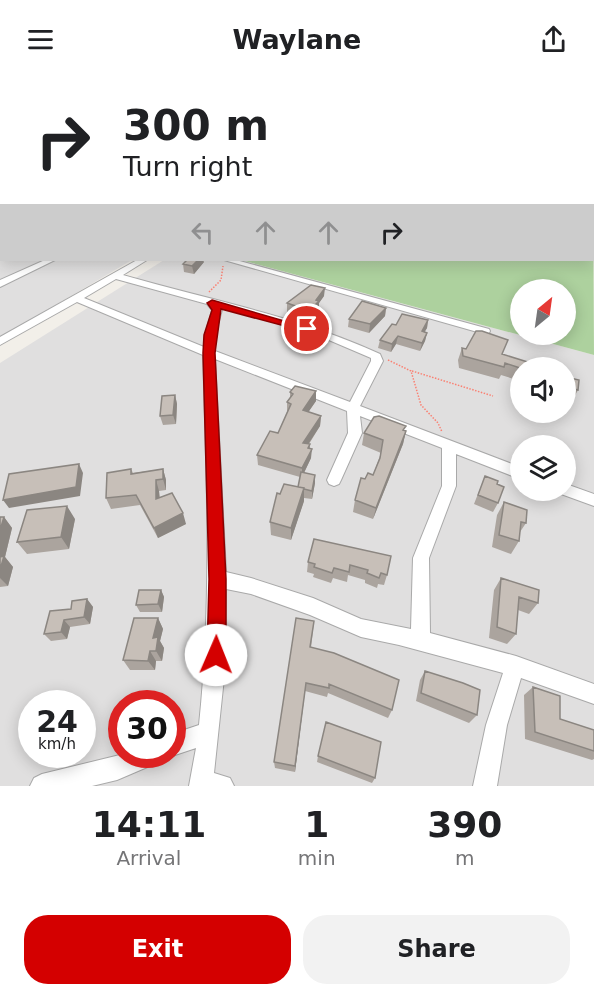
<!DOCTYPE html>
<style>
:root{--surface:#fff;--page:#f2f2f2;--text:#202124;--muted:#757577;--accent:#d40000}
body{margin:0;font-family:"DejaVu Sans",sans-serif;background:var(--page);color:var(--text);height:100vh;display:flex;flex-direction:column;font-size:22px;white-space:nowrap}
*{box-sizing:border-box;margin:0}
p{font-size:20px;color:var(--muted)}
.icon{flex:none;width:33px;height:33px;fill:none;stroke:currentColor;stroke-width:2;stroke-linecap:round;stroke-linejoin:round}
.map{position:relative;height:708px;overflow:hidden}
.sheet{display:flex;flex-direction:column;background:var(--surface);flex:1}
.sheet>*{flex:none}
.banner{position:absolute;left:0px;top:0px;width:594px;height:183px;box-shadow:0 3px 15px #0003;background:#fff;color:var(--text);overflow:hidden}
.needle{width:39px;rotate:29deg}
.tools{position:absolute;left:510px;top:201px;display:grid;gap:12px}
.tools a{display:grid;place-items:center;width:66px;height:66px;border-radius:50%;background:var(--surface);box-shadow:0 3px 15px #0003;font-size:30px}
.speed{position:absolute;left:18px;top:612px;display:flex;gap:12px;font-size:30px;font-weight:700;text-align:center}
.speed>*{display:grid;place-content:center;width:78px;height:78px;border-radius:50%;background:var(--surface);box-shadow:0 3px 15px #0003;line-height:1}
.speed small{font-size:15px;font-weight:400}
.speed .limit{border:9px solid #d22;background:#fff;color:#111}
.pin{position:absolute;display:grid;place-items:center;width:51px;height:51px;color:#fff;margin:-26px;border:3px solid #fff;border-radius:50%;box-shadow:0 2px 6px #0007}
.me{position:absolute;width:66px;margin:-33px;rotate:1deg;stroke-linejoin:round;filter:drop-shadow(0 0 4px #0008)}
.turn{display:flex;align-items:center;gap:21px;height:126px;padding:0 24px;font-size:27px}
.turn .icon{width:78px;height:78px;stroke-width:2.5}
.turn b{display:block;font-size:42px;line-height:51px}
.lanes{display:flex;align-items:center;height:57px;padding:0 24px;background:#0003;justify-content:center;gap:30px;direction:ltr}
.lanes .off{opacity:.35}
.eta{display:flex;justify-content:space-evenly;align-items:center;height:102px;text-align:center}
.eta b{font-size:36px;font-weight:700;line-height:42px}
.button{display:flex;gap:12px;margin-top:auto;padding:12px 24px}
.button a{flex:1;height:69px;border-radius:24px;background:var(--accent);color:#fff;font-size:24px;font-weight:700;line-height:69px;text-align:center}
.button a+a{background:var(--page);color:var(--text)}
header{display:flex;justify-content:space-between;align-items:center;height:78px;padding:0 24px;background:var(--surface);font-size:27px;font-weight:700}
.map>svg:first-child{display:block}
.residential{fill:#e0dfdf;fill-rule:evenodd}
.forest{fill:#add19e;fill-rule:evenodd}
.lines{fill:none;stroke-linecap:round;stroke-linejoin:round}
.minor-casing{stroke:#a9a9a9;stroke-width:2}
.path{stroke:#fa8072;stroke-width:1.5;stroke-dasharray:1.5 1.5;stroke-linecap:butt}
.minor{fill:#fff;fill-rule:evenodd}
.wall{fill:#aba49e}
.shaded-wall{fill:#8b8681}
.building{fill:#c7bfb8;stroke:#8b8681;stroke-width:1.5}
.route{fill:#d40000;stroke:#8a0000;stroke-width:1.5}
</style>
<header><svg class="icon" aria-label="menu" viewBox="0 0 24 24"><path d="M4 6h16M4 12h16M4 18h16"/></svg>Waylane<svg class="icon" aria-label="share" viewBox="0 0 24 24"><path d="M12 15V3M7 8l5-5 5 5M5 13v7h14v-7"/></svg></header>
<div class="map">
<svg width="594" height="708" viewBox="0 0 594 708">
<rect width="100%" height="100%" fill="#f2efe9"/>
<path class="residential" d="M0 93 2 182H132L0 260Z
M164 182H241L594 277V708H0V285ZM520 290H566V334H520ZM520 368H566V412H520ZM32 626H82V676H32ZM122 626H172V676H122Z"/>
<path class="forest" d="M593 93 594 277 241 182H592ZM520 212H566V256H520Z"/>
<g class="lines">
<g class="minor-casing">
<path id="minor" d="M0 116H2V121H0Z
M45 182H55L0 209V202Z
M137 182H147L123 197C209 222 298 238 380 276L383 283 360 328 520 389V401L456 376V408L429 480 430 555 516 578 594 606V626L521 600 507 647 497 708H473L486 647 503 595 399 567 361 559 310 537 251 516 226 511 224 600 214 695 230 700 234 708H189L196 670 172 678 168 676H172V656L199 647C212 524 207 401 203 277L77 224 0 267V259ZM116 201 207 226 212 232 205 257 204 269 84 220ZM220 229 310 254 371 280V283L350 324 215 273V257L222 232ZM215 281 347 333 348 355 327 402 329 406 334 408 339 406 341 402 362 355 360 338 442 370V408L413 480 411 551 361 541 313 520 251 500 226 494Z
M224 182H236L489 251 490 253 489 255H481Z
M566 406 594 416V428L561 416 559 412H566Z
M124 676H162L159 684 117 702 92 708H30L34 700 42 696Z"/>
</g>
<path class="path" d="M209 214 221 202 223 188
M388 282 411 293 421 327 438 345 442 354
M412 293 493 318"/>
<use href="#minor" class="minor"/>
</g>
<path class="wall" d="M204 184 194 196 184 194 183 186Z
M324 218 319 225V231L312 238 306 237 304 239 287 234V225Z
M386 230 385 238 369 255 348 249 349 241Z
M428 242 427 250 424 254 427 255 425 263 420 273 396 266 391 274 378 270 380 262 396 247Z
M462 270 502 276 520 290V303L501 297 499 301 459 290 458 282Z
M566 299 578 312 573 321 566 319Z
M316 313V323L308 334 321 338 320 348 309 366 311 380 304 395 315 397V405L312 421 304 420V423L291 462 271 457 270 444 280 416 298 409 300 399 258 387 257 377 278 355 287 334V324L290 320V314Z
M175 317 177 326 176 346 163 347 160 338Z
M405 353H406L403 366 373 441 353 434 355 422 365 401 373 397 381 375 362 367 364 355Z
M131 391 133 395 163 391 166 402V412L159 413 160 420 186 446 158 460 140 427 111 431 106 420Z
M485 398 498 425 493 434 474 426Z
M504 424 526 445 520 454 519 463 511 476 492 469 497 437Z
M0 439H4L12 450 5 479 13 489 8 508 0 509Z
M75 441 69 471 27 476 17 464Z
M314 461 387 497 384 507 378 506 377 510 365 505V502L348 497 347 504 333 500 331 505 313 499 314 496 307 494 308 484Z
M501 500 538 525 529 536 518 532 516 556 507 566 489 560 494 512Z
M161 512 164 519 162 534H140L136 527Z
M87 521 93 529 90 546 70 549 67 561 51 563 44 556 71 531Z
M158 540 163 551 160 563 164 570 162 583H156L155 592H130L123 582Z
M314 543 311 570 392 632 388 640 328 615 327 619 305 613 295 694 275 690 274 684Z
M425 593 477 637 469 645 416 623 420 602Z
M533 609 560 641 594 652V681L592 682 525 661 524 617Z
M318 678 375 700 372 705 317 684Z"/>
<path class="shaded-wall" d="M198 182H203L204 184 194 196 192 188Z
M325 210 324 218 319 225V231L312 238V230L316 222Z
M306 228V237L304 239V231Z
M386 230 385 238 369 255 370 246Z
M428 242 427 250 420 262 422 253Z
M427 255 425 263 420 273 422 265Z
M398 258 396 266 391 274 392 266Z
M316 313V323L303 342V332Z
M175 317 177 326 176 346 173 337Z
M321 338 320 348 303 374V365Z
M406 353 403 366 373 441 376 430Z
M310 366 309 376 312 371 311 380 302 399V390Z
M79 386 83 395 80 418 9 430 3 422Z
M163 391 166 402V412L163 401Z
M315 397V405L312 421V413Z
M156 402 159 413 160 432 156 421Z
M304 410V423L291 462V450Z
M67 428 75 441 69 471 61 459Z
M183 435 186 446 158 460 154 450Z
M4 439 12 450 5 479 13 489 8 508 0 500V452Z
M161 512 164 519 162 534 158 526Z
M87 521 93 529 90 546 84 539Z
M158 540 163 551 160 563 164 570 162 583 156 573 153 560Z
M64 542 70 549 67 561 61 554Z
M150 573 156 583 155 592 148 583Z
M306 605 305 613 295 694V688Z"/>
<path class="building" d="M187 182H198L192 188 183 186Z
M311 207 325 210 316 222 319 223 312 230 306 228 304 231 287 225Z
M362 223 386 230 370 246 349 241Z
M402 236 428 242 422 253 427 255 422 265 398 258 392 266 380 262 392 246 396 247Z
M476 253H482L508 262 502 276 531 285 530 290H520L505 285 504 289 463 278 462 270 466 271Z
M566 299 579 302 578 312 566 309Z
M295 308 316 313 303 332 321 338 303 365 310 366 308 370 312 371 302 390 257 377 270 353 278 355 291 326 287 324 293 316 290 314Z
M175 317 173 337 160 338 162 318Z
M379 338 406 348 403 352 406 353 376 430 355 422 361 400 365 401 368 395 373 397 380 380 383 362 364 355 374 339Z
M79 386 76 409 3 422 9 396Z
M131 391V396L163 391V401L156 402V421L172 415 183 435 154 450 136 417 106 420 107 395Z
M301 394 315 397 312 413 304 411V410L298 409Z
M485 398 498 403 497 406 504 409 498 425 478 417Z
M284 406 304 410 291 450 270 444 277 415 280 416Z
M504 424 527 432 526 445 521 444 519 463 499 457Z
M67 428 61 459 17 464 27 432Z
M0 439H4L0 452Z
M314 461 391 478 387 497 381 495 379 500 367 495 368 492 350 487 349 494 334 490 332 495 314 489 315 486 308 484Z
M4 478 0 492V479Z
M501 500 539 512 538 525 519 519 516 556 497 549Z
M139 512H161L158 526 136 527Z
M87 521 84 539 64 542 61 554 44 556 50 533 71 531 72 523Z
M134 540H158L153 560 158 559 156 573H150L148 583 123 582Z
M296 540 314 543 310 569 334 575 399 602 392 632 329 606V610L306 605 295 688 274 684Z
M425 593 463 605 480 612 477 637 421 615Z
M533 609 560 618V641L594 652V673L535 654Z
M326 644 381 664 375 700 318 678Z"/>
<linearGradient id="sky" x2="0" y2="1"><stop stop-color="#8fc0e4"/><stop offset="0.48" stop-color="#f9f8f5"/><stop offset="1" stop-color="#f9f8f5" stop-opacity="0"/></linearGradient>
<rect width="594" height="193" fill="url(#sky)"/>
<path class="route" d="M212 222 312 251 307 254 221 231 215 275 226 501V577L223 584 216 587 209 584 207 577 209 501 203 275 204 257 212 232 207 225Z"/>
</svg>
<div class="tools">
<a><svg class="needle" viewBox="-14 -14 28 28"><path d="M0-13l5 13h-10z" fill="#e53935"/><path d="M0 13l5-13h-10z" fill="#757577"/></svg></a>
<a><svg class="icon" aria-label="sound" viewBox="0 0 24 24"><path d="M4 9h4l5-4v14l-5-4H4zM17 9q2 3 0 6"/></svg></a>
<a><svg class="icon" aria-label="layers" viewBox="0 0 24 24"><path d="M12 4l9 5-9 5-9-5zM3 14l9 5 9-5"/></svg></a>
</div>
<div class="speed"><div>24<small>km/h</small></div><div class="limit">30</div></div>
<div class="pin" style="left:307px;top:251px;background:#d93025"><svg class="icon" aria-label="arrive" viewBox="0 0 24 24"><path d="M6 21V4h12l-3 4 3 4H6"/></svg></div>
<svg class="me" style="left:216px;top:577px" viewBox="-20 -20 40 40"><circle r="19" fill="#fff"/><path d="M0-13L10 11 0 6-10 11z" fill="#d40000"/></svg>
<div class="banner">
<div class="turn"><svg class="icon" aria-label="right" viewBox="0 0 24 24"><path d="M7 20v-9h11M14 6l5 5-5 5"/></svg><div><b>300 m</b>Turn right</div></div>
<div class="lanes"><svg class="icon off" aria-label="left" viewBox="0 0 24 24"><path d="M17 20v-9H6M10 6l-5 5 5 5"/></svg><svg class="icon off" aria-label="ahead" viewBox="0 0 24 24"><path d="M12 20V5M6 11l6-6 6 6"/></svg><svg class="icon off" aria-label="ahead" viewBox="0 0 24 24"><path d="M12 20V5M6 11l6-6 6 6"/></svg><svg class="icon" aria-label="right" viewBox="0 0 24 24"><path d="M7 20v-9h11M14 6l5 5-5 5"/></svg></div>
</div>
</div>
<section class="sheet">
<div class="eta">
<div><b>14:11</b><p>Arrival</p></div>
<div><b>1</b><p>min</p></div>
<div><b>390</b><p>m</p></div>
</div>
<div class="button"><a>Exit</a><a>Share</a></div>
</section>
